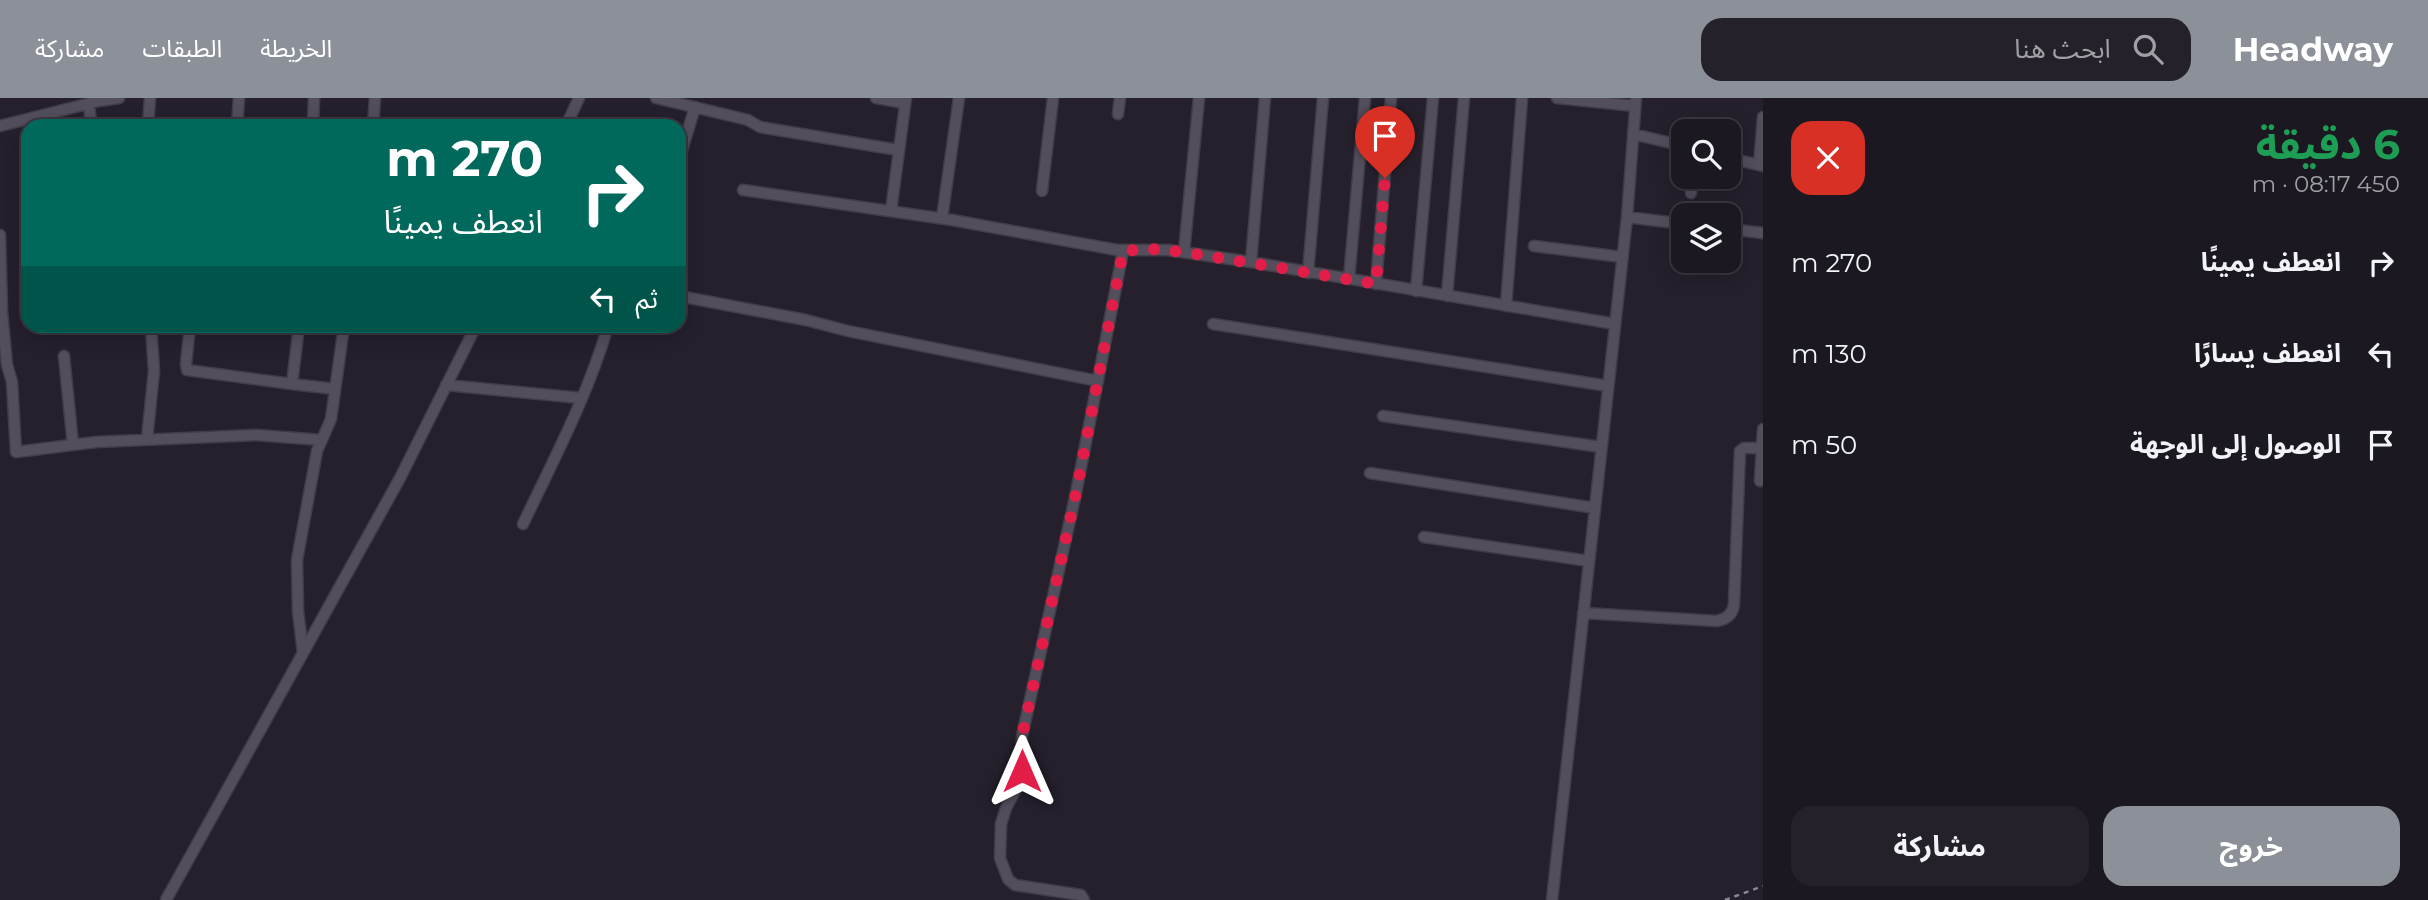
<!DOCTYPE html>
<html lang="ar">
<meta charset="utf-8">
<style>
:root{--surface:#1c1821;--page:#25212a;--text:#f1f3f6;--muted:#a0a0a5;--line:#3a373f;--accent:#8c9099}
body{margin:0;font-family:Montserrat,"Noto Sans Arabic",sans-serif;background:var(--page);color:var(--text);direction:rtl;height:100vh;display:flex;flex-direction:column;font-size:26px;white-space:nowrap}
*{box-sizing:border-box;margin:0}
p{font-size:23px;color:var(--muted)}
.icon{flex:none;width:38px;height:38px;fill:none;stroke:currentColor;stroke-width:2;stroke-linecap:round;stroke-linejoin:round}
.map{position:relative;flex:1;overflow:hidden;direction:ltr}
.sheet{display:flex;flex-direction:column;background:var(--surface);width:665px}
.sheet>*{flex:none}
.top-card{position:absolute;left:21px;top:21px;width:665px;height:214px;border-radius:21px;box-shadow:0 4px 18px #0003,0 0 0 2px var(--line);direction:rtl;background:#00695c;color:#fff;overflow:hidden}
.buttons{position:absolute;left:1671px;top:21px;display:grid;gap:14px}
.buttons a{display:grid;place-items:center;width:70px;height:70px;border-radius:14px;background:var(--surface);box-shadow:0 4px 18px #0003,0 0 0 2px var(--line);font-size:35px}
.pin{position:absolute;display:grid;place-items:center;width:60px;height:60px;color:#fff;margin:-72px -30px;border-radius:50% 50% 50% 0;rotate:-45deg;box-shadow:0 0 7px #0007}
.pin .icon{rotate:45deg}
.me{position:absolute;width:77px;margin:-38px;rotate:0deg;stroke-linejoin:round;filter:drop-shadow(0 0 5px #0008)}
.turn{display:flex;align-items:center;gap:24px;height:147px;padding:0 28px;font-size:32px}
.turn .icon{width:91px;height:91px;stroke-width:2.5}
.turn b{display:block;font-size:49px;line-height:60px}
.then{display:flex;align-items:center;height:66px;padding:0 28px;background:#0003;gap:14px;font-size:26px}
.round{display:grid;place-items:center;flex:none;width:74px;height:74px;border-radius:21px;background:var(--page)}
.overview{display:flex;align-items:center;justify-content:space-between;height:119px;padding:0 28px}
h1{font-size:42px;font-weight:700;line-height:52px;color:#1e9e55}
.action{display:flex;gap:14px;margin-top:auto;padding:14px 28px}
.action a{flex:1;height:80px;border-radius:21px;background:var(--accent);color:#fff;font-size:28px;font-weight:700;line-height:80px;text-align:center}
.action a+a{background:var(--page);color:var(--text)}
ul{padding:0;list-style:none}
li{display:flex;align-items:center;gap:21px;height:91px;padding:0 28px}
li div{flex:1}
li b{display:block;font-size:26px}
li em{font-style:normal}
header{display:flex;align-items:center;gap:42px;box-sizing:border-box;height:98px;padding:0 35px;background:var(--accent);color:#fff}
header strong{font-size:33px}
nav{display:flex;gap:38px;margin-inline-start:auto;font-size:24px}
.search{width:490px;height:63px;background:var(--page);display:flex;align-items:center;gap:18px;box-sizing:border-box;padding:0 24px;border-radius:21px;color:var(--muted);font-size:26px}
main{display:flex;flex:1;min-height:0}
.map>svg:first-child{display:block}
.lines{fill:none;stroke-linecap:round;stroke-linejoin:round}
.minor-casing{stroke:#413d47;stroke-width:13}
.path{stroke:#8c8892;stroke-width:2.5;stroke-dasharray:5 5;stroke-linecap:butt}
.minor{stroke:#534e5c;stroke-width:10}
.route{stroke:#e11d48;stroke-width:12;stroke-dasharray:0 21.6}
</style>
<header>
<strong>Headway</strong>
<div class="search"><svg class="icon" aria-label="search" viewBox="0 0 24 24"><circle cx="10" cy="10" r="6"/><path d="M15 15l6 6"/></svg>ابحث هنا</div>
<nav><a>الخريطة</a><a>الطبقات</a><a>مشاركة</a></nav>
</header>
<main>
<section class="sheet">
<div class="overview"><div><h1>6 دقيقة</h1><p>450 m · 08:17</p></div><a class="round" style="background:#d93025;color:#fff"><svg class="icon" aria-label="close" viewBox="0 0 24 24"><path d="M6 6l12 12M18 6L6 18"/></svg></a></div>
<ul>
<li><svg class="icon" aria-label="right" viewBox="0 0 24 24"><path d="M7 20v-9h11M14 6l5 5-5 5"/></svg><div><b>انعطف يمينًا</b></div><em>270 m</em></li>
<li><svg class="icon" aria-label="left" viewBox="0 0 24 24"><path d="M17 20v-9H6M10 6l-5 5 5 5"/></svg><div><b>انعطف يسارًا</b></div><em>130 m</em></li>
<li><svg class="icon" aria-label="arrive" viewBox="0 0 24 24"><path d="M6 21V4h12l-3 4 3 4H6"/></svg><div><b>الوصول إلى الوجهة</b></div><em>50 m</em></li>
</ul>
<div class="action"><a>خروج</a><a>مشاركة</a></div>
</section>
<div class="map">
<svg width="1763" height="802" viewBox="0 0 1763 802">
<rect width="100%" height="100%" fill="#25202c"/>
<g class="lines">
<g class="minor-casing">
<path id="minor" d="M656 0 748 22 760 29 898 52
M876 0 905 5
M1557 0 1635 8
M89 5 91 28
M1118 16 1120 0
M0 28 99 3 119 0
M148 28 150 0
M237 28 239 0
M313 28 314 0
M373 28 375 0
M566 28 579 0
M1633 36 1684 48
M1729 60 1763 68
M679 62 695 9
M1759 67 1763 19
M743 92 952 122 1117 152H1168L1251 164 1615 226
M1042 93 1053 0
M1691 95 1693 79
M891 113 906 0
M1627 119 1684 126
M942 120 959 0
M1729 131 1763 135
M0 137 2 214 7 267 12 284 16 354 96 344 256 337 322 342
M1534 148 1622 159
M1184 154 1199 0
M1251 164 1265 0
M1308 175 1323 0
M1349 181 1365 0
M1376 186 1391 0
M1416 193 1433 0
M679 198 806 222 848 233 1098 283
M1447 198 1464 0
M1506 208 1522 0
M1213 226 1608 288
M190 228 186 266 187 272 292 286
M299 228 292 286 335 291
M64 258 73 347
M446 287 581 300
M1383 318 1601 349
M147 341 154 273 151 228
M1370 375 1595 410
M1760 383 1763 331
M523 426C554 361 588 297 608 228
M1424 439 1589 463
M1583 515 1717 523C1727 521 1733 516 1734 506L1740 353 1744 350H1763
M303 555 298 513 297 462 317 353 331 321 344 228
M166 802 400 380 476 228
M1084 802 1081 797 1015 787 1008 781 1000 760 1001 726 1006 710 1021 682 1022 638 1076 395 1123 153
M1552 802 1627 119 1636 0"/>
</g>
<path class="path" d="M1725 802 1763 788"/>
<use href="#minor" class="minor"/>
</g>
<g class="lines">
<path class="route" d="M1022 673V638L1076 395 1123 153 1152 151 1184 154 1376 186 1385 80"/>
</g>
</svg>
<div class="buttons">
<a><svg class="icon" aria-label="search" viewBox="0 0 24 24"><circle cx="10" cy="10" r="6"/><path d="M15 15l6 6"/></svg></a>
<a><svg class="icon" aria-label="layers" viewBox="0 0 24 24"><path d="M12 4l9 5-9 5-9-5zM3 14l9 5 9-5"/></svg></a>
</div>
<div class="pin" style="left:1385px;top:80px;background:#d93025"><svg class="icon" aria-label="arrive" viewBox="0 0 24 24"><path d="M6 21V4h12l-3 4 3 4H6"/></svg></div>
<svg class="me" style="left:1022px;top:673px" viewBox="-20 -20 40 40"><path d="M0-17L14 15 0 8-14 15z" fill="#e11d48" stroke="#fff" stroke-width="4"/></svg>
<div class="top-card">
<div class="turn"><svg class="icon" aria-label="right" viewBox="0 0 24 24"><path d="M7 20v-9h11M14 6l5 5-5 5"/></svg><div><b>270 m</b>انعطف يمينًا</div></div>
<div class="then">ثم<svg class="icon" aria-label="left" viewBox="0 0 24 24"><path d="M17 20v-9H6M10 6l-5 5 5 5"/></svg></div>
</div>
</div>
</main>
